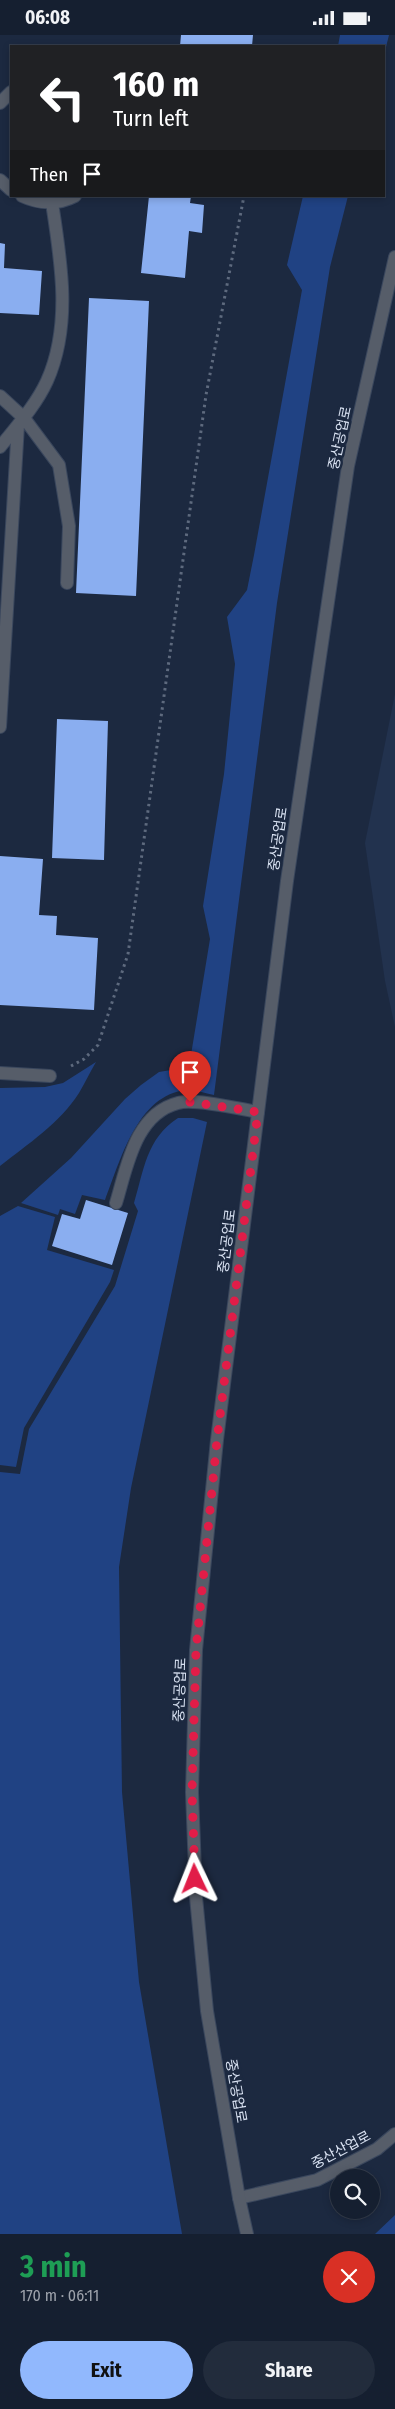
<!DOCTYPE html>
<meta charset="utf-8">
<style>
:root{--surface:#151f30;--page:#222c3c;--text:#f1f3f6;--muted:#9da2ab;--line:#343d4c;--accent:#91b8fd}
body{margin:0;font-family:"Fira Sans Condensed","Noto Sans KR",sans-serif;background:var(--page);color:var(--text);height:100vh;display:flex;flex-direction:column;font-size:19px;white-space:nowrap}
*{box-sizing:border-box;margin:0}
p{font-size:16px;color:var(--muted)}
.icon{flex:none;width:28px;height:28px;fill:none;stroke:currentColor;stroke-width:2;stroke-linecap:round;stroke-linejoin:round}
.map{position:relative;height:2199px;overflow:hidden}
.sheet{display:flex;flex-direction:column;background:var(--surface);flex:1}
.sheet>*{flex:none}
.banner{position:absolute;left:10px;top:10px;width:375px;height:152px;border-radius:0px;box-shadow:0 2px 8px #0003,0 0 0 1px var(--line);background:#202124;color:#fff;overflow:hidden}
.tools{position:absolute;left:330px;top:2134px;display:grid;gap:10px}
.tools a{display:grid;place-items:center;width:50px;height:50px;border-radius:50%;background:var(--surface);box-shadow:0 2px 8px #0003,0 0 0 1px var(--line);font-size:25px}
.pin{position:absolute;display:grid;place-items:center;width:42px;height:42px;color:#fff;margin:-51px -21px;border-radius:50% 50% 50% 0;rotate:-45deg;box-shadow:0 0 5px #0007}
.pin .icon{rotate:45deg}
.me{position:absolute;width:55px;margin:-28px;rotate:358deg;stroke-linejoin:round;filter:drop-shadow(0 0 4px #0008)}
.turn{display:flex;align-items:center;gap:18px;height:105px;padding:0 20px;font-size:22px}
.turn .icon{width:65px;height:65px;stroke-width:2.5}
.turn b{display:block;font-size:35px;line-height:42px}
.then{display:flex;align-items:center;height:48px;padding:0 20px;background:#0003;gap:10px;font-size:19px}
.round{display:grid;place-items:center;flex:none;width:52px;height:52px;border-radius:26px;background:var(--page)}
.headline{display:flex;align-items:center;justify-content:space-between;height:85px;padding:0 20px}
h1{font-size:30px;font-weight:700;line-height:38px;color:#1e9e55}
.button{display:flex;gap:10px;margin-top:auto;padding:10px 20px}
.button a{flex:1;height:58px;border-radius:30px;background:var(--accent);color:#111;font-size:20px;font-weight:700;line-height:58px;text-align:center}
.button a+a{background:var(--page);color:var(--text)}
.status{display:flex;justify-content:space-between;align-items:center;height:35px;padding:0 25px;background:var(--surface);direction:ltr}
.status svg{height:14px;fill:currentColor}
.map>svg:first-child{display:block}
.built{fill:#22324e}
.green{fill:#204283}
.building{fill:#8aaef0}
.lines{fill:none;stroke-linecap:round;stroke-linejoin:round}
.service-casing{stroke:#3a475d;stroke-width:14}
.minor-casing{stroke:#3a475d;stroke-width:14}
.tertiary-casing{stroke:#3a475d;stroke-width:14}
.path{stroke:#5e6a7e;stroke-width:3;stroke-dasharray:2.5 4;stroke-linecap:butt}
.service{stroke:#565d69;stroke-width:12}
.minor{stroke:#565d69;stroke-width:12}
.tertiary{stroke:#565d69;stroke-width:12}
.route{stroke:#e11d48;stroke-width:9;stroke-dasharray:0 16.2}
.labels{text-anchor:middle;dominant-baseline:central;stroke-width:5;stroke-linejoin:round;paint-order:stroke}
.street-label{font-size:14px;fill:#dae3f3;stroke:#1c2940}
</style>
<div class="status"><b>06:08</b><svg viewBox="0 0 49 12"><path d="M0 12V9h3v3zM5 12V6h3v6zM10 12V3h3v9zM15 12V0h3v12zM26 1h20v11H26zM47 4h2v5h-2z"/></svg></div>
<div class="map">
<svg width="395" height="2199" viewBox="0 0 395 2199">
<rect width="100%" height="100%" fill="#1c2940"/>
<path class="built" d="M395 659V992L385 946 365 808Z"/>
<path class="green" d="M340 0H389L384 20V11H338Z
M303 161H348L330 232 277 568 214 1060C205 1058 196 1055 187 1055 137 1059 120 1127 105 1165L82 1160 75 1179 60 1174 58 1180 21 1168 71 1123 125 1064 141 1050 159 1037 189 1032 210 904 203 871 224 739 235 629 227 582 247 555 254 520 302 255 287 230Z
M96 1027C90 1037 85 1048 79 1058 60 1088 28 1109 0 1131V1053L45 1052 63 1048Z
M178 1083H193L207 1087 131 1453 119 1532 122 1757 139 1947 182 2199H0V1437L20 1439 29 1394 115 1251 138 1176 134 1168C144 1135 146 1104 178 1083Z
M18 1171 55 1182 47 1215 114 1235 110 1247 24 1393 16 1432 0 1430V1181Z
M395 2180V2199H375Z"/>
<path class="building" d="M181 0H253L252 11H180Z
M149 161H191L190 168 204 170 202 198 189 196 185 243 141 238Z
M0 208 5 209 4 233 42 236 39 280 0 278Z
M89 263 149 266 136 561 76 558Z
M57 684 108 686 104 825 52 823Z
M0 821 43 824 39 880 57 881 56 900 98 903 94 975 0 970Z
M86 1165 128 1178 112 1230 52 1211 62 1179 80 1184Z"/>
<g class="lines">
<g class="service-casing">
<path id="service" d="M0 68 11 57
M0 145 11 155
M22 161C39 169 58 170 75 161
M0 361 24 383 59 430 69 491 67 548
M0 412C17 391 36 370 47 346 72 290 61 226 52 168
M0 692 18 390
M0 1038 50 1041
M116 1168C127 1132 135 1079 178 1068 194 1063 240 1074 258 1077"/>
</g>
<g class="minor-casing">
<path id="minor" d="M239 2163 317 2145 377 2114 395 2099"/>
</g>
<g class="tertiary-casing">
<path id="tertiary" d="M247 2199 239 2163 207 1976 196 1862 192 1757 196 1615 217 1405 287 846 348 431 395 222"/>
</g>
<path class="path" d="M71 1031 84 1024 98 1010 128 919 206 360 244 161"/>
<use href="#service" class="service"/>
<use href="#minor" class="minor"/>
<use href="#tertiary" class="tertiary"/>
</g>
<g class="lines">
<path class="route" d="M190 1067 258 1077 217 1405 196 1615 192 1757 195 1844"/>
</g>
<g class="labels">
<g class="street-label">
<text transform="translate(340 403) rotate(-78)">중산공업로</text>
<text transform="translate(278 804) rotate(-82)">중산공업로</text>
<text transform="translate(227 1206) rotate(-83)">중산공업로</text>
<text transform="translate(180 1655) rotate(-88)">중산공업로</text>
<text transform="translate(236 2056) rotate(80)">중산공업로</text>
<text transform="translate(341 2115) rotate(-28)">중산산업로</text>
</g>
</g>
</svg>
<div class="tools">
<a><svg class="icon" aria-label="search" viewBox="0 0 24 24"><circle cx="10" cy="10" r="6"/><path d="M15 15l6 6"/></svg></a>
</div>
<div class="pin" style="left:190px;top:1067px;background:#d93025"><svg class="icon" aria-label="arrive" viewBox="0 0 24 24"><path d="M6 21V4h12l-3 4 3 4H6"/></svg></div>
<svg class="me" style="left:195px;top:1844px" viewBox="-20 -20 40 40"><path d="M0-17L14 15 0 8-14 15z" fill="#e11d48" stroke="#fff" stroke-width="4"/></svg>
<div class="banner">
<div class="turn"><svg class="icon" aria-label="left" viewBox="0 0 24 24"><path d="M17 20v-9H6M10 6l-5 5 5 5"/></svg><div><b>160 m</b>Turn left</div></div>
<div class="then">Then<svg class="icon" aria-label="arrive" viewBox="0 0 24 24"><path d="M6 21V4h12l-3 4 3 4H6"/></svg></div>
</div>
</div>
<section class="sheet">
<div class="headline"><div><h1>3 min</h1><p>170 m · 06:11</p></div><a class="round" style="background:#d93025;color:#fff"><svg class="icon" aria-label="close" viewBox="0 0 24 24"><path d="M6 6l12 12M18 6L6 18"/></svg></a></div>
<div class="button"><a>Exit</a><a>Share</a></div>
</section>
